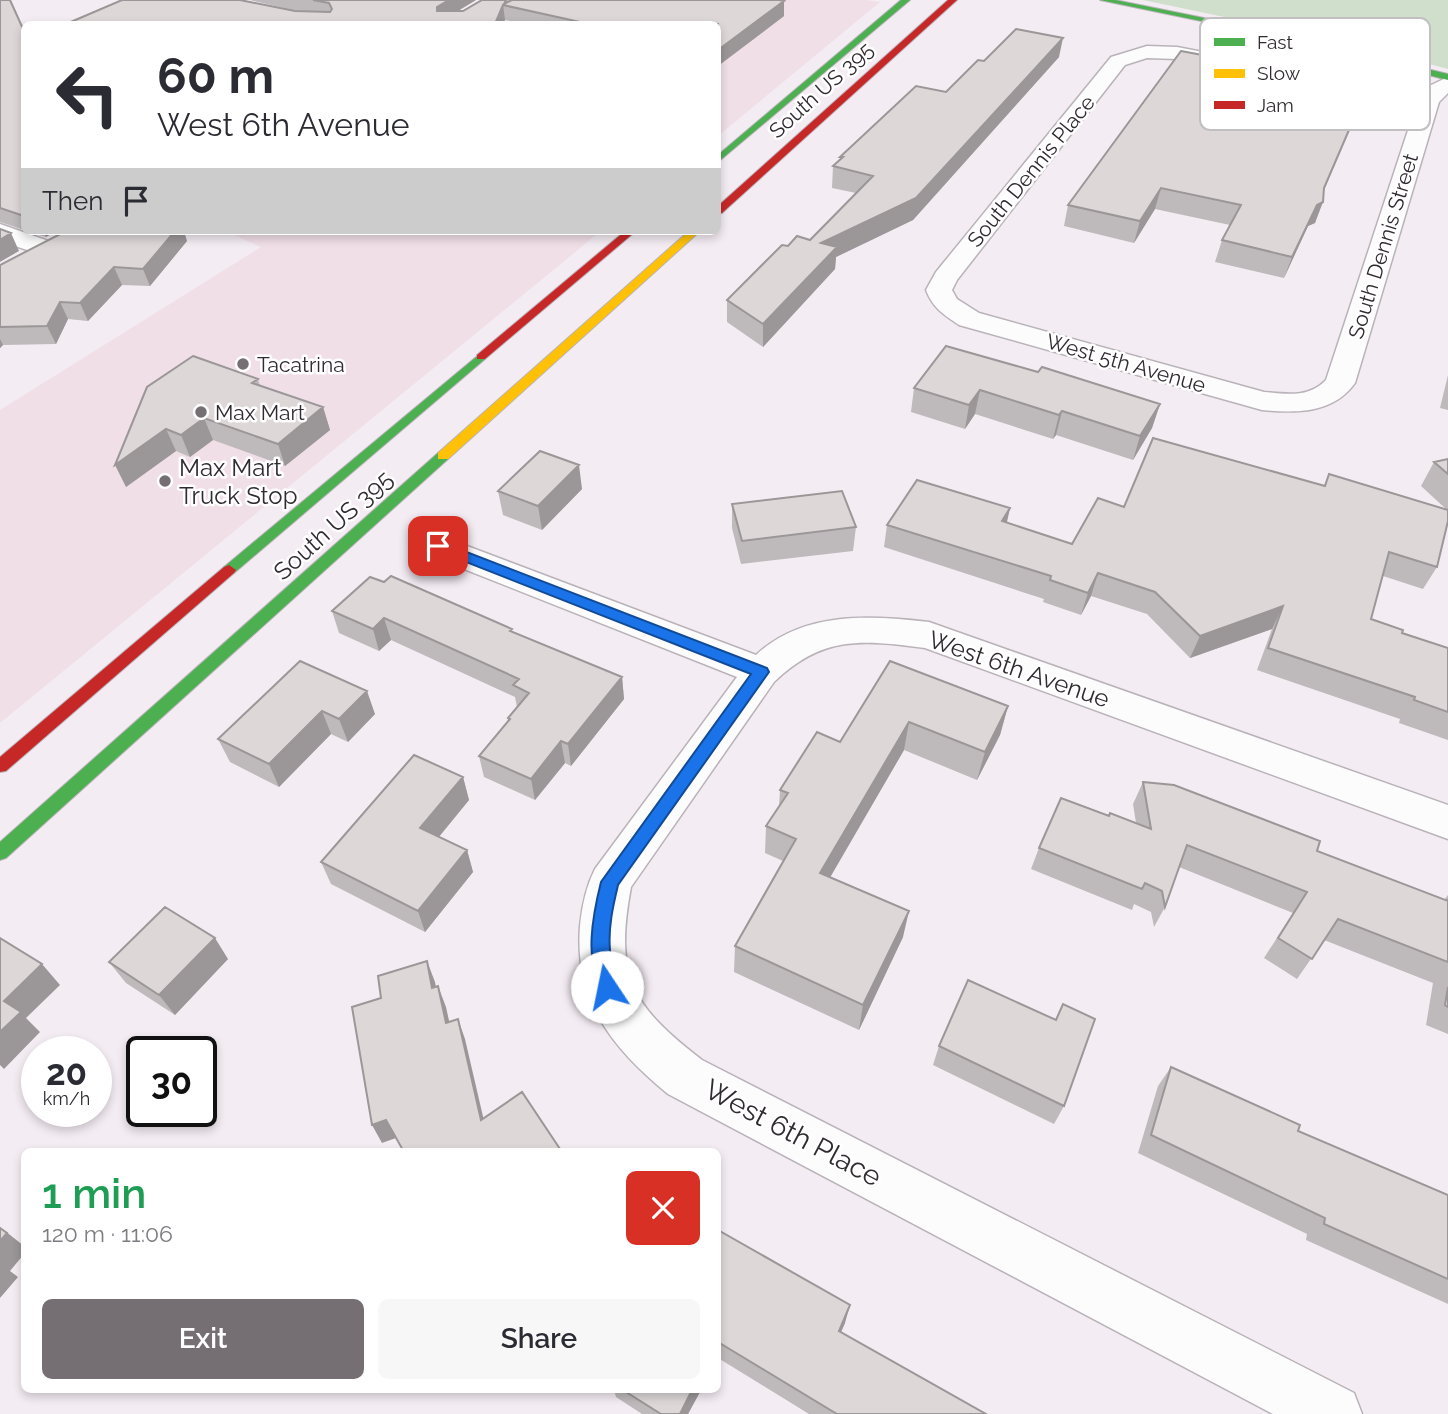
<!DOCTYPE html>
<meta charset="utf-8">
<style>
:root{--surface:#fff;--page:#f7f7f7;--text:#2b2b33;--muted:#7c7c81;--accent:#756f74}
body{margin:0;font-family:Raleway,sans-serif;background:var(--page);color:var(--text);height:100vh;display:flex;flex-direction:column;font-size:26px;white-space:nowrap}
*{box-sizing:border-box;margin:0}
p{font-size:23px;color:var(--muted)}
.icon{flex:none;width:38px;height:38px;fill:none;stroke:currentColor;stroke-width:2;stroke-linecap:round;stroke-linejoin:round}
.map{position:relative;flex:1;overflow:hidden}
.drawer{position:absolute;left:21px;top:1148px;width:700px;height:245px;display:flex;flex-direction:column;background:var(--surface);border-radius:10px;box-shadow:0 4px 10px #0003}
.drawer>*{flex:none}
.banner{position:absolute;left:21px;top:21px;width:700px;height:214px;border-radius:10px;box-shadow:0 4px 10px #0003;background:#fff;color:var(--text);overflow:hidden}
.speed{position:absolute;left:21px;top:1036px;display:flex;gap:14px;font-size:35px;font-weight:700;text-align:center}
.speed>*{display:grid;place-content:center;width:91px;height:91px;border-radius:50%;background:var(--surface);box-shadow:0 4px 10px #0003;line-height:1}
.speed small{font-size:18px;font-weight:400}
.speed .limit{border:4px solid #111;border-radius:10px;background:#fff;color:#111}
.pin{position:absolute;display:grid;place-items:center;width:60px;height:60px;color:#fff;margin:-30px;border-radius:14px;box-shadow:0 4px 10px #0006}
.me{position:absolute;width:77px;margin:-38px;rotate:349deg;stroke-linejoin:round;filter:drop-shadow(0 0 5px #0008)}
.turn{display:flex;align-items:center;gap:24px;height:147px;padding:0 21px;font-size:32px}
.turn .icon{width:91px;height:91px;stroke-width:2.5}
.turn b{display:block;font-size:49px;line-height:60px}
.then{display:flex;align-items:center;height:66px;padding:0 21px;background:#0003;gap:14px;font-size:26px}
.round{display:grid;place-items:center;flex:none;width:74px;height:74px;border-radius:10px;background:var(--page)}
.headline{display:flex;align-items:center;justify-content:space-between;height:119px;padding:0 21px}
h1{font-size:42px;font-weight:600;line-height:52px;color:#1e9e55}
.primary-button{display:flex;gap:14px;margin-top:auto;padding:14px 21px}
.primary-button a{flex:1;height:80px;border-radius:10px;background:var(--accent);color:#fff;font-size:28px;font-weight:600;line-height:80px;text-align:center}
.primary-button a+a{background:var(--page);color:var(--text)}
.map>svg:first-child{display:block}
.commercial{fill:#f1dfe7}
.green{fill:#cfdfcc}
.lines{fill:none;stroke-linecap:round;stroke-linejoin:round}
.street-casing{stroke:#b9b3b9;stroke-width:3}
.fast-casing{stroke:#b9b3b9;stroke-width:2}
.slow-casing{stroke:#b9b3b9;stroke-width:2}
.jam-casing{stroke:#b9b3b9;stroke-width:2}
.street{fill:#fdfcfd;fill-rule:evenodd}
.fast{fill:#4caf50;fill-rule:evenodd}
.slow{fill:#ffc107;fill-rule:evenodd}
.jam{fill:#c62828;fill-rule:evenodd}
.wall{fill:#beb9ba}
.shaded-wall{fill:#9b9697}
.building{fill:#ddd7d8;stroke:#9b9697;stroke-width:2}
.route{fill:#1a73e8;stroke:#114b97;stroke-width:2}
.poi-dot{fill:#756f74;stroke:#fff;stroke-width:2.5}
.labels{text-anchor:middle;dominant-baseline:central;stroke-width:5;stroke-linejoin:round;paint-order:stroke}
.far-street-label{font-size:21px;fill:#302b30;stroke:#fff}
.far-poi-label{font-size:21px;fill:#302b30;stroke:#fff;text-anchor:start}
.poi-label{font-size:24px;fill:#302b30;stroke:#fff;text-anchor:start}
.street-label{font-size:24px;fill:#302b30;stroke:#fff}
.near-street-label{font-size:28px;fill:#302b30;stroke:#fff}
.key{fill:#fff;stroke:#c1bfc1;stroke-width:2}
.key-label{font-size:19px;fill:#302b30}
</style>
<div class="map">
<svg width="1448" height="1414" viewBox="0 0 1448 1414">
<rect width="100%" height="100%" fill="#f4ecf3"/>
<path class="commercial" d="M601 0H867L880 2 718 136V24H560Z
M225 231H601L0 723V410L261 247Z"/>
<path class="green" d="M1143 0H1448V69L1358 45Z"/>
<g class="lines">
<g class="street-casing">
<path id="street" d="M1147 46 1177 47 1422 94 1427 87 1448 77V93L1439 102 1355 383C1333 414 1296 413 1262 410L959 325C943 314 933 308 926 290L936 272 1111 57ZM1147 58 1177 59 1416 106 1326 380C1309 398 1287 394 1264 392L979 313 957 299 952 290 957 280 1125 65Z
M0 224 57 244 61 249 57 254 48 257 0 241Z
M438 535 756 655C803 611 869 615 929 622L1448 805V839L925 648C862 640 823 635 774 682L631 887C614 977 632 1006 702 1060L1354 1393 1362 1414H1273L668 1094C613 1049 574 1001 580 926 582 906 586 887 595 869L737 677 426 554 421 546 426 538Z"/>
</g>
<g class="fast-casing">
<path id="fast" d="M901 0H910L718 162V155Z
M1100 0H1115L1273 32 1448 74V80L1273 36Z
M481 353 485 355V359L234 573H224L222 570 224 567Z
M443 452 448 453V459L6 858 0 860V842L438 453Z"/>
</g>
<g class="slow-casing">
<path id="slow" d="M689 231H700L448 459H438V453Z"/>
</g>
<g class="jam-casing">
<path id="jam" d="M948 0H957L722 213 718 214V206Z
M625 231H636L485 359H477V355Z
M229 565 236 570 234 573 6 771 0 772V757L224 567Z"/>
</g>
<use href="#street" class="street"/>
<use href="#fast" class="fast"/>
<use href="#slow" class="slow"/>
<use href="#jam" class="jam"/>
</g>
<path class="wall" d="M0 0 24 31V230L0 222Z
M250 0H476L457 11H463L482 0 784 1V16L718 66V24H525L505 20 503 24H66L301 12Z
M1059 57 913 220 836 257 835 269 763 347 727 322V300L788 246 810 240 856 193 832 188 833 166 840 160V157L946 92 984 61Z
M1266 67 1262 80 1347 136 1324 190 1315 223 1308 226 1284 278 1215 262 1222 240 1230 225 1155 209 1134 243 1064 226 1068 205Z
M27 231H56L46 237Z
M187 241 150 286 122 285 88 321 68 319 56 344 3 345 0 348V265Z
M1038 372 1160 404 1152 428 1133 460 1056 435 1053 439 975 414 965 429 911 412 914 388Z
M1448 375V410L1440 408Z
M258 379 260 386 323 407 330 430 285 466 213 440 190 457 176 451 126 487 147 387Z
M1448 459V521L1437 567 1423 589 1383 576 1371 619 1402 633 1448 648V740L1399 723 1400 719 1257 670 1272 629 1190 658 1147 614 1091 596 1081 615 1043 602 1044 599 884 547 887 525 1010 508 1006 523 1072 544 1124 507 1324 486 1329 474 1446 509 1421 486 1434 462Z
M582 489 542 530 503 515 498 491Z
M732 504 856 527 853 551 741 564 732 528Z
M332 611 512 632 622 677 624 699 571 766 565 763 535 800 484 777 479 756 508 721V718L517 707 515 697 391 640 379 651 339 633Z
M300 661 375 714 348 742 331 734 279 787 230 762 218 739Z
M890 661 1008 706 1000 735 977 780 904 750 830 877 903 937 859 1030 734 972 735 946 783 861 765 853 766 826 779 807 780 790 840 742Z
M463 777 469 800 439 837 467 850 473 872 425 932 331 884 321 862Z
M1143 782 1317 851 1444 900 1448 895V1034L1426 1025 1433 983 1324 940 1297 979 1264 958 1293 913 1179 867 1165 907 1154 927 1151 912 1134 904 1132 910 1031 869 1039 848 1109 816 1136 823 1133 804Z
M228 959 175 1015 126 983 109 962Z
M939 1046 1064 1106 1054 1124 933 1065Z
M1171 1067 1298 1131 1448 1195V1304L1306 1240 1307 1234 1138 1153 1158 1086Z
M718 1230 845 1323 841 1332 986 1414H809L718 1358Z
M614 1390H701L688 1414H642L616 1397Z"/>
<path class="shaded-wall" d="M449 0H476L440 22 437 11V7Z
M784 1V16L718 66V50Z
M503 5 505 20 503 24H495Z
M1063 38 1059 57 913 220 836 257 835 269 763 347V324L821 243Z
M1266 67 1260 87 1258 80Z
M1355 116 1317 205 1323 202 1315 223 1308 226 1284 278 1292 257Z
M1161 188 1155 209 1134 243 1140 221Z
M43 231H56L46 237Z
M167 231H184L187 241 150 286 143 269Z
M11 233 19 251 0 262V240Z
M114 267 122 285 88 321 80 303Z
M60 302 68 319 56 344 47 326Z
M0 339 3 345 0 348Z
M980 390 975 414 965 429 969 405Z
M1160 404 1152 428 1133 460 1140 436Z
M323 407 330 430 285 466 278 444Z
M1062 411 1056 435 1053 439 1059 415Z
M204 418 213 440 190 457 181 435Z
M166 429 176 451 126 487 115 465Z
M579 465 582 489 542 530 538 506Z
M1010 508 1005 531 1002 521Z
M1098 573 1091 596 1081 615 1088 593Z
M1283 606 1272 629 1190 658 1200 636Z
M384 618 391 640 379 651 373 629Z
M622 677 624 699 571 766 568 744Z
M367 691 375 714 348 742 339 719Z
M1008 706 1000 735 977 780 985 752Z
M322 711 331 734 279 787 269 764Z
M909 722 904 750 817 900 820 873Z
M561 741 565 763 535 800 531 779Z
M463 777 469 800 428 850 420 828Z
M467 850 473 872 425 932 418 911Z
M909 911 903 937 859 1030 863 1005Z
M215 938 228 959 175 1015 159 995Z
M427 961 435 982 440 1008 432 988Z
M42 964 60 985 26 1018 40 1032 4 1069 0 1065V1032L4 1001Z
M438 986 446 1007 454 1043 446 1023Z
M458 1019 465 1039 488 1138 481 1120Z
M386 1120 396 1138 382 1143 372 1125Z
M0 1227 24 1246V1254L10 1271 18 1277 0 1298Z
M850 1305 845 1323 834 1348 839 1331Z
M692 1390H701L688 1414H680Z"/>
<path class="building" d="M0 0H10L24 31V216L0 208Z
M122 0H240L295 11 330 12 332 9 329 3 313 0H449L437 7V11H463L482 0H506L504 4 512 0H779L784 1 718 50V24H589L503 5 495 24H66Z
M1016 29 1063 38 916 198 821 243 837 247 763 324 727 300 782 245 788 246 797 236 810 240 873 176 833 166 843 157H840L916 86 946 92 978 60 984 61Z
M1181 51 1266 67 1258 80 1314 81 1316 86H1335L1355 116 1324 188 1323 202 1317 205 1292 257 1222 240 1241 205 1161 188 1140 221 1068 205Z
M0 229 11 233 0 240Z
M66 231H175L143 269 114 267 80 303 60 302 47 326 0 327V265Z
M946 346 1038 372 1042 367 1160 404 1140 436 1062 411 1059 415 980 390 969 405 914 388Z
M193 356 258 379 252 383 323 407 278 444 204 418 181 435 166 429 115 465 147 387Z
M1153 438 1325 486 1329 474 1448 510V521L1437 567 1389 552 1371 619 1403 630 1402 633 1448 648V712L1414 700 1415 697 1268 648 1283 606 1200 636 1155 592 1098 573 1088 593 1050 580 1051 576 887 525 917 480 1010 508 1002 521 1072 544 1098 498 1124 507Z
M540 451 579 465 538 506 498 491Z
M1448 459V474L1434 462Z
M842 491 856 527 742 541 732 504Z
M391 576 512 629 510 631 622 677 568 744 561 741 531 779 479 756 510 719 508 718 529 693 513 685 519 679 384 618 373 629 332 611 370 577 384 582Z
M300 661 367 691 339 719 322 711 269 764 218 739Z
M890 661 1008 706 985 752 909 722 820 873 909 911 863 1005 735 946 796 839 766 826 788 793 780 790 817 732 840 742Z
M414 755 463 777 420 828 467 850 418 911 321 862Z
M1143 782 1174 785 1320 841 1317 851 1448 901V899V962L1338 919 1312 959 1278 938 1307 892 1187 845 1165 907 1162 891 1145 883 1142 889 1039 848 1061 798 1109 816 1110 813 1151 829Z
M165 907 215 938 159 995 109 962Z
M0 938 42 964 4 1001 21 1012 0 1032Z
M427 961 432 988 438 986 446 1023 458 1019 481 1120 522 1092 562 1152H404L386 1120 372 1125 352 1007 381 998 378 976Z
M968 980 1056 1020 1063 1004 1095 1019 1064 1106 939 1046Z
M1448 987V1007L1445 1005Z
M1171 1067 1300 1125 1298 1131 1448 1195V1279L1324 1224 1325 1218 1151 1135Z
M0 1228 7 1233 0 1241Z
M718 1230 850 1305 839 1331 986 1414H837L718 1342Z
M623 1390H692L680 1414H661Z"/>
<path class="route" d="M438 541 767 668 769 672 618 885C613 906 608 928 610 950 611 964 620 980 614 993L607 996 601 993C585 958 592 918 601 882L751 674 433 549 431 546Z"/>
<g class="poi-dot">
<circle cx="243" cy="364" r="7"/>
<circle cx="201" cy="412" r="7"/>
<circle cx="165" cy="481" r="7"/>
</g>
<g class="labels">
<g class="far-street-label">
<text transform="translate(821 90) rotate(-42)">South US 395</text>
<text transform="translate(1031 171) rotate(-51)">South Dennis Place</text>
<text transform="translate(1383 246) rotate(-73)">South Dennis Street</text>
<text transform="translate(1126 363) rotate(16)">West 5th Avenue</text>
</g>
<g class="far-poi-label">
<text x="257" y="364">Tacatrina</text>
<text x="215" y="412">Max Mart</text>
</g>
<g class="poi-label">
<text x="179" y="467">Max Mart<tspan x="179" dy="28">Truck Stop</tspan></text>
</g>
<g class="street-label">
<text transform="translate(333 525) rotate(-42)">South US 395</text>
<text transform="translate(1019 669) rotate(19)">West 6th Avenue</text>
</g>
<g class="near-street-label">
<text transform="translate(793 1133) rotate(28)">West 6th Place</text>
</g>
</g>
<rect x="1200" y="18" width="230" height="112" rx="10" class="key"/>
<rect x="1214" y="38" width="31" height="8" fill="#4caf50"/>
<rect x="1214" y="69" width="31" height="9" fill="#ffc107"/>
<rect x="1214" y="101" width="31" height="8" fill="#c62828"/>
<g class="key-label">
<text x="1257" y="49">Fast</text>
<text x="1257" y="80">Slow</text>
<text x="1257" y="112">Jam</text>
</g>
</svg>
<div class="speed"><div>20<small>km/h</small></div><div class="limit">30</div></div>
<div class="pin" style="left:438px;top:546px;background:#d93025"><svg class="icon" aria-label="arrive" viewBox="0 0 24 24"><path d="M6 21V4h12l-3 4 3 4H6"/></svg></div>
<svg class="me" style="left:607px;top:987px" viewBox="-20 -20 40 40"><circle r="19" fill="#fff"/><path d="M0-13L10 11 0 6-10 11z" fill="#1a73e8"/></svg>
<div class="banner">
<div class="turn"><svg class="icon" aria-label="left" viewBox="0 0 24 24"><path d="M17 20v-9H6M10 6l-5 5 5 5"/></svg><div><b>60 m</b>West 6th Avenue</div></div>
<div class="then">Then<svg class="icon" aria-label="arrive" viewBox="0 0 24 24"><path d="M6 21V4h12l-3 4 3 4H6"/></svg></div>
</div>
<section class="drawer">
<div class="headline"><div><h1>1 min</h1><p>120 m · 11:06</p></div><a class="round" style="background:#d93025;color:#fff"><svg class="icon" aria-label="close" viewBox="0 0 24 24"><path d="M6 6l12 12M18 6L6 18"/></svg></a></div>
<div class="primary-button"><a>Exit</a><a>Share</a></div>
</section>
</div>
